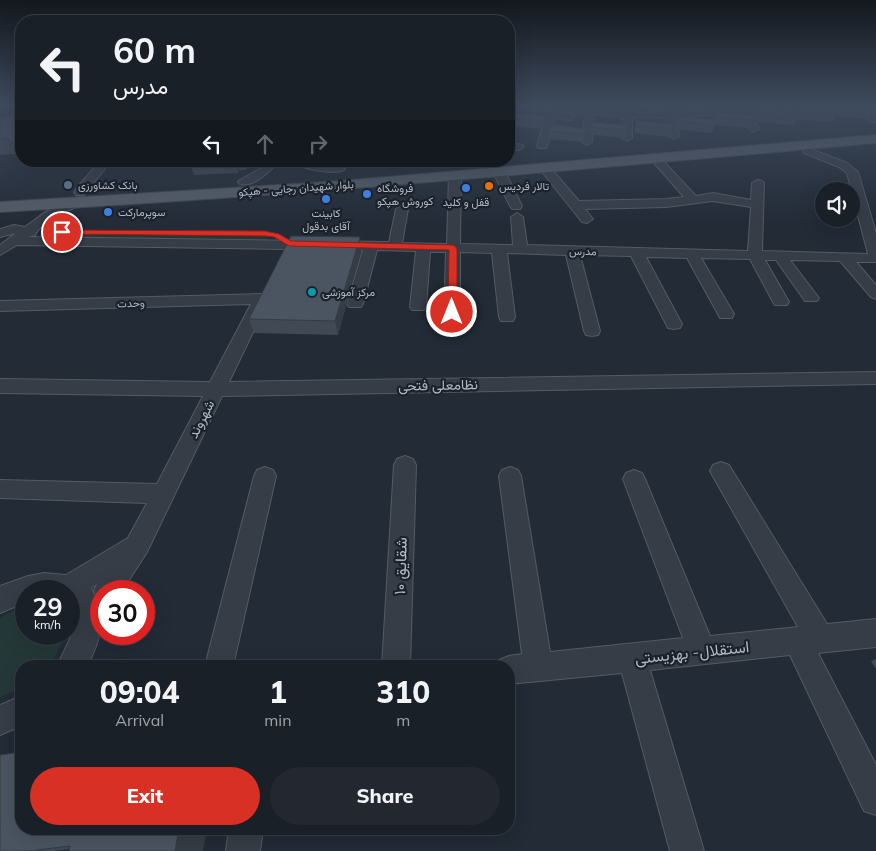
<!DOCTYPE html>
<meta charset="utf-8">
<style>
:root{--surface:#1a2028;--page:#232830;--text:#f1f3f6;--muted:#9fa3a8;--line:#383e45;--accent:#d93025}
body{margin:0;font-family:Mulish,Vazirmatn,sans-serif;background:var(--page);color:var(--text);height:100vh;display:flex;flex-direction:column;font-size:19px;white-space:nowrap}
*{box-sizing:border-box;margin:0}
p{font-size:16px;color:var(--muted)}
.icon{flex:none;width:28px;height:28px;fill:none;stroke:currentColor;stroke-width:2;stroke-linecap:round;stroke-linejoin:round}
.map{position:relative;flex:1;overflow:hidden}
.sheet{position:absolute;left:15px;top:660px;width:500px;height:175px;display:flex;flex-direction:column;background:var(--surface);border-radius:20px;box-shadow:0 5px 20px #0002,0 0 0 1px var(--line)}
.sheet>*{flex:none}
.guide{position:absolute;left:15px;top:15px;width:500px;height:152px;border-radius:20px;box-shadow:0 5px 20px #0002,0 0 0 1px var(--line);background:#1a2028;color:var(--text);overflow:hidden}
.buttons{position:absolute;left:815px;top:182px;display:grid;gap:10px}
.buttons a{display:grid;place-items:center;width:45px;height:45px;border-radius:50%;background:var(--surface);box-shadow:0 5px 20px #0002,0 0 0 1px var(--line);font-size:25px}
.speed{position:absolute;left:15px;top:580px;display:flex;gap:10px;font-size:25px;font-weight:700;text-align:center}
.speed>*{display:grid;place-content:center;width:65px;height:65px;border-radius:50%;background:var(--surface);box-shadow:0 5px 20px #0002,0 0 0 1px var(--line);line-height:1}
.speed small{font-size:12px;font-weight:400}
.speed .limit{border:8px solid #d22;background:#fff;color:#111}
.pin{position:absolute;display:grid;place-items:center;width:42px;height:42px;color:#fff;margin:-21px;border:2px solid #fff;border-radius:50%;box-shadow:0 1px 5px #0007}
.me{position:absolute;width:55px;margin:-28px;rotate:0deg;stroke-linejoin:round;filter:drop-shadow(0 0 4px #0008)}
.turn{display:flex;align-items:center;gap:18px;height:105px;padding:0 15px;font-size:22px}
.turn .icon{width:65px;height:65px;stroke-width:2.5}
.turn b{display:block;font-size:35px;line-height:42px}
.lanes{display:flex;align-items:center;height:48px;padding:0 15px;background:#0003;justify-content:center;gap:25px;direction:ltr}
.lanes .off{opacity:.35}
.eta{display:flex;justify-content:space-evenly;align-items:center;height:85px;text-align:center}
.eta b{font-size:30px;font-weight:800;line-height:35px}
.action{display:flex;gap:10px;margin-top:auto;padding:10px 15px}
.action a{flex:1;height:58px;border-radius:30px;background:var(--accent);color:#fff;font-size:20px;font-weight:800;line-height:58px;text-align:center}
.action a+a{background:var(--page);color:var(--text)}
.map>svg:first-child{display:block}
.green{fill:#253838}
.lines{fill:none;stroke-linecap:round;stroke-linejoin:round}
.minor-casing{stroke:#535b65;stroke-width:2}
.major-casing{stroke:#3f4650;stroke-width:2}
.minor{fill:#363d47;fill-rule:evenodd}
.major{fill:#545c67;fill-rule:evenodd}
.wall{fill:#404954}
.shaded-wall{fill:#343c45}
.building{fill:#4b5562;stroke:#343c45}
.route{fill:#d93025;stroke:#8d1f18}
.service-dot{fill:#5c6f8a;stroke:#1b222c;stroke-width:2}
.food-dot{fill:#e8710a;stroke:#1b222c;stroke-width:2}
.shop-dot{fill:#3f7fe0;stroke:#1b222c;stroke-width:2}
.culture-dot{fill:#0f9aa8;stroke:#1b222c;stroke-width:2}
.labels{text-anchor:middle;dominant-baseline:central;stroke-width:4.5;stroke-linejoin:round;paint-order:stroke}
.far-poi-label{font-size:11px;fill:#b0b8c3;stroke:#1b222c;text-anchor:start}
.far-street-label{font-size:11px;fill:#b0b8c3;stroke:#1b222c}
.street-label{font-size:14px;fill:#b0b8c3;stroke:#1b222c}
.near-street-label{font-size:16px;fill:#b0b8c3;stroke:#1b222c}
</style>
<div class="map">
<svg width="876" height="851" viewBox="0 0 876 851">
<rect width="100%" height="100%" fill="#222b36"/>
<path class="green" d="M63 234 263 235 268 238 265 242 56 238 57 235Z
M26 606V634H64C62 646 56 656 48 666H21V688L0 697V618L12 611Z"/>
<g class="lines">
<g class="minor-casing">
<path id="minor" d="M0 104H7L0 109Z
M509 104 648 113 665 112 664 104H672L674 112 740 108 739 104H747L749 108 787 110 792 113 787 116 752 113 759 129 754 132 749 129 742 113 675 117 679 136 674 139 669 136 666 118 632 117V138L627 141 622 138V117L509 108Z
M783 104 827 105 831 108 827 111 787 108 784 107Z
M854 104H863L876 118V122H870Z
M551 112 570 114 575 117 570 120 555 118 547 146 546 148H538L537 146 546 115Z
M589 116 594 119 592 142 587 145 582 142 584 119Z
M509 143 523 145 524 147 519 150 509 149Z
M808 148 847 163 858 172 876 233V262H856L876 285V299L871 297 840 261 790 260 819 298 817 301H805L776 260H765L789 302 787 305H775L773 302 750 259 701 258 734 314 732 318H720L718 314 687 258 646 257 682 324 680 328 674 329 668 328 666 324 631 256 580 255 600 331 598 335 592 336 586 335 584 331 566 255 507 253 515 317 513 321H501L499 317 492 253 460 252V312L458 315H446L444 312 446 252H430L426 307 424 310H412L410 307 416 251 377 250 363 304 361 307H349L347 304 363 250 17 245 0 255V245L16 233 0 237V229L14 225 25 227 44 213 73 199 77 200 79 203 77 206C64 213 41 222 35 235L28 237 389 242 396 209 402 205 408 209 402 243 447 244 449 175 455 172 461 175 460 244 513 245 511 217 517 213 523 217 527 245 748 251 751 207 713 201 666 207 585 209 593 219 587 223 582 222 543 173 545 171H553L579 201 666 199 684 197 655 164 660 161 664 162 696 196 713 193 751 200 752 183 758 180 762 181 764 183 762 251 868 254 847 173 839 167 804 153 803 151 804 149Z
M100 161H111L84 195H76L74 192 76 189Z
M267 161H278C271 171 253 188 240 184L238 182 240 180 263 167Z
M292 161 339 166 345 169C337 176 300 169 292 161Z
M499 169 505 172 522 206 520 209H512L510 206 493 172Z
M261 294 267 296 269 299 229 382 876 372V384L222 396 147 552 122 591H101V601L98 600 94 591 97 584 91 588C105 619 103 636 87 666H57L71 637 74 609 69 602V591H26V602L0 613V586L28 576 44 573 66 575 128 538 147 503 0 498V480L157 484 203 396 0 393V379L210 382 251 304 0 311V301Z
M405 456 413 459 416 465 410 666H382L394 465 397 459Z
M721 462 729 465 827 624 876 619V647L818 653 876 765V815L864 811 790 655 650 670 704 851H670L622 673 509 684V666H496L499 660 509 656 522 654 499 476 502 470 510 467 518 470 521 476 550 652 683 638 623 479 626 473 634 470 642 473 645 479 710 636 798 627 710 471 713 465Z
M265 467 273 470 276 476 233 666H205L254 476 257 470Z
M21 696V726L0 735V705Z
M229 829H263L260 851H226Z"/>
</g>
<g class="major-casing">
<path id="major" d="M876 135V143C584 169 293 196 0 212V202L328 182Z"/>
</g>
<use href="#minor" class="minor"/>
<use href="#major" class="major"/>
</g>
<path class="wall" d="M572 104H604L603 107Z
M632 104H667L665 112 632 109Z
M670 104H706L704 109 671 106Z
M713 104H741L740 106Z
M834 104 870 108 872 104H876V115L872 114 869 119 835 116 832 122 797 119 794 125 758 122 756 118 760 110 794 113 797 107 831 110Z
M716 112 753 120 750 128 715 125 712 133 676 129 675 125 678 117 713 120Z
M21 114V158L16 154 0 155V119Z
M546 116 543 129 510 126V118Z
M637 121 673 129 671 137 635 133V128Z
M592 122 627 130 625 138 589 134Z
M586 129 583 142 548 139 549 131Z
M190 161H247L248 164 246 170H239L238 173 194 175 189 162Z
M360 237 361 251 338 335 254 333 249 319Z
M876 659V669L871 661Z
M0 755 203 851 69 849 54 851H0Z"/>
<path class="shaded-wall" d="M29 161H43L31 165Z
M235 161H236L239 170 238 173Z
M244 161H247L248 164 246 170Z
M360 237 361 251 338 335 335 321Z
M179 829H207L203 851H175Z"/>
<path class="building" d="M834 104 861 105 869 107 873 111 837 108Z
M797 107H804L833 110 836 114 800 111Z
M760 110H767L795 113 798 117 762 114Z
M716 112 743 114 751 115 753 120 717 117Z
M512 113 539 115 546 116 544 121 510 118Z
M21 114V148L6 138H0V119Z
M685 116 713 120 715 125 678 121V117Z
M637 121 673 124V129L637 125Z
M592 122 627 125V130L591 127Z
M558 125 586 129 585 134 549 131 551 126Z
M190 161H209L189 162Z
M291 236 360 237 335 321 249 319Z
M21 752V829H179L175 851H69L70 846 28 851H0V755Z"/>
<linearGradient id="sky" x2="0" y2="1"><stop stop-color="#13181e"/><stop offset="0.47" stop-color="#3e4a5d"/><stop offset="1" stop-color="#3e4a5d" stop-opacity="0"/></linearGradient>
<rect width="876" height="223" fill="url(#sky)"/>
<path class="route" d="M60 230 265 231 279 234 291 241 453 245 457 248V312L452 315 448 312 449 250 289 246 274 237 265 236 62 234H60Z"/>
<circle class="service-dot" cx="68" cy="185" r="5"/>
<circle class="food-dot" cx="489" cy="186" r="5"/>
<g class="shop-dot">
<circle cx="466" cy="188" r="5"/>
<circle cx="367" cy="194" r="5"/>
<circle cx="326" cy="199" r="5"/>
<circle cx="108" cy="212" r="5"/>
</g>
<circle class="culture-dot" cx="312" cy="292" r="5"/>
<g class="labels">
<g class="far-poi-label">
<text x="78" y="185">بانک کشاورزی</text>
<text x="499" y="186">تالار فردیس</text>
<text x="377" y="188">فروشگاه<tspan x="377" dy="13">کوروش هپکو</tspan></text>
<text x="466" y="202" text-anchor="middle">قفل و کلید</text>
<text x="118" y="212">سوپرمارکت</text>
<text x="326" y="213" text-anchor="middle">کابینت<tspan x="326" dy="13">آقای بدقول</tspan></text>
<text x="322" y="292">مرکز آموزشی</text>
</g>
<g class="far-street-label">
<text transform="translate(296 188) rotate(-4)">بلوار شهیدان رجایی - هپکو</text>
<text transform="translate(583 251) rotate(1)">مدرس</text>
<text transform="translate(131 303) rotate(-2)">وحدت</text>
</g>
<g class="street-label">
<text transform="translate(438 385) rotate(-1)">نظامعلی فتحی</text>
<text transform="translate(201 419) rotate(-63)">شهروند</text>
</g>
<g class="near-street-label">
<text transform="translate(400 566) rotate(-88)">شقایق ۱۰</text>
<text transform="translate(692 652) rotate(-6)">استقلال- بهزیستی</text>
</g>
</g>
</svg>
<div class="buttons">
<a><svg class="icon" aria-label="sound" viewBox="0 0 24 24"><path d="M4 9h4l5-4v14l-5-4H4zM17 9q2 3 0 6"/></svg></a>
</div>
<div class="speed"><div>29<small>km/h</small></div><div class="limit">30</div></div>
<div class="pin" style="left:62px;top:232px;background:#d93025"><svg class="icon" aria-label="arrive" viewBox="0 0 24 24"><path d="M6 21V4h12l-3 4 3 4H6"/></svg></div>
<svg class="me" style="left:452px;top:312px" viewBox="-20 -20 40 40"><circle r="17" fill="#d93025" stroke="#fff" stroke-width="3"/><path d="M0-11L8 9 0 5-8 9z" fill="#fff"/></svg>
<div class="guide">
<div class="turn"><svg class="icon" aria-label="left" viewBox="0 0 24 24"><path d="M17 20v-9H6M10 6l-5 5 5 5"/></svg><div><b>60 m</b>مدرس</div></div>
<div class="lanes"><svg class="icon" aria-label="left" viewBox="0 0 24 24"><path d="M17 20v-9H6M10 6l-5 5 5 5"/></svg><svg class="icon off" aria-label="ahead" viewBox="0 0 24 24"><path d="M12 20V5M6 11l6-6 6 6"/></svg><svg class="icon off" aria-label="right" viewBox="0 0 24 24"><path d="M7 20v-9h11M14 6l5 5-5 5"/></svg></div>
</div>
<section class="sheet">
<div class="eta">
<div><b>09:04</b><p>Arrival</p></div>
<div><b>1</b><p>min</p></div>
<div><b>310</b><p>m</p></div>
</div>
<div class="action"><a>Exit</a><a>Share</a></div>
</section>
</div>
